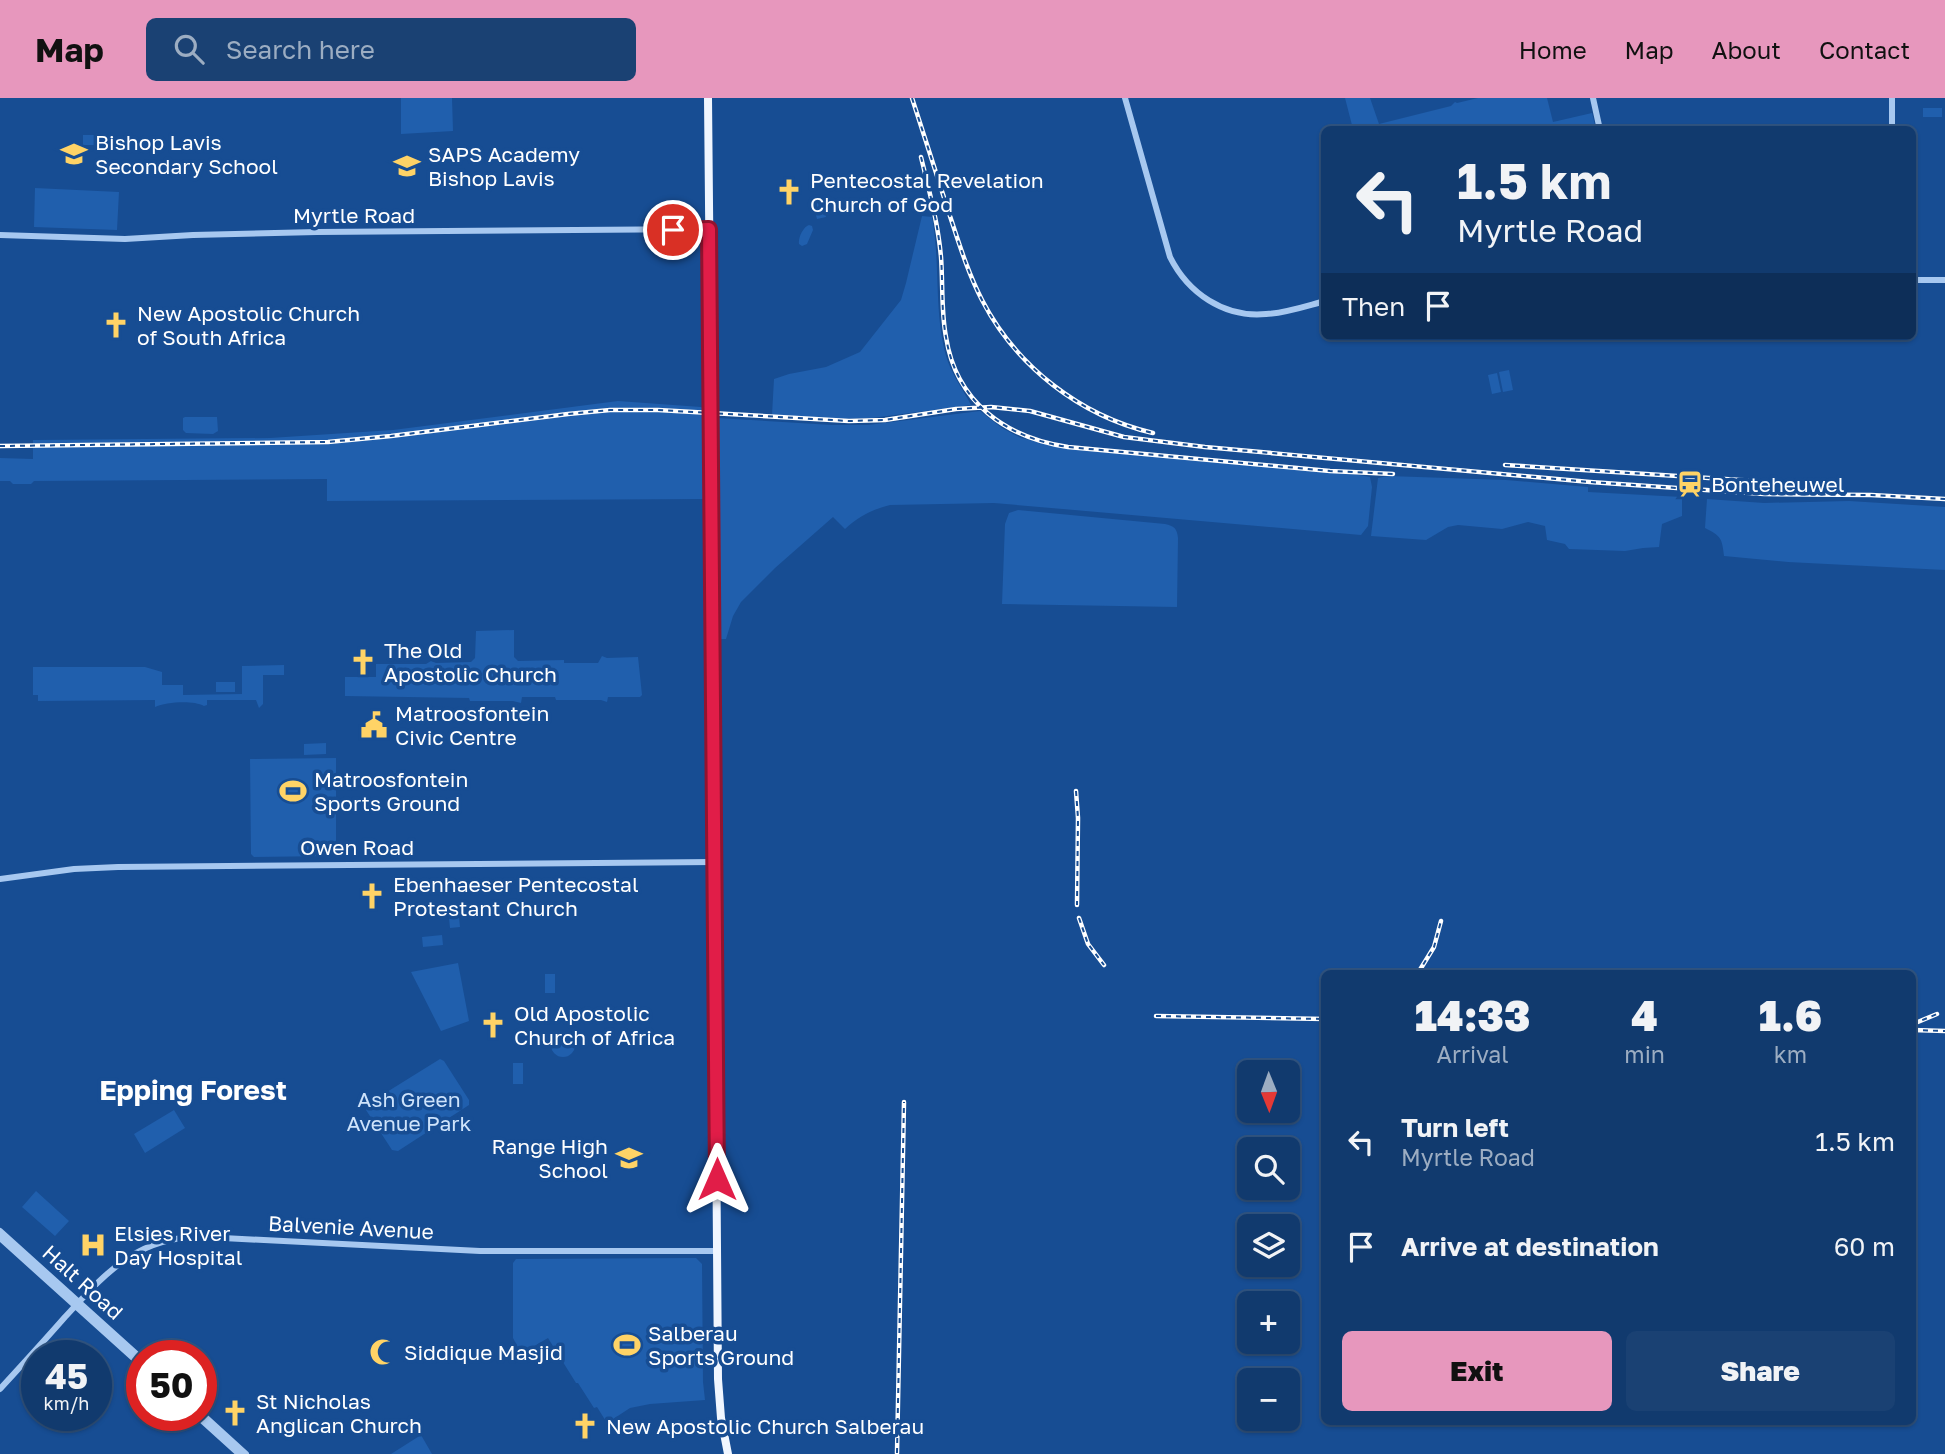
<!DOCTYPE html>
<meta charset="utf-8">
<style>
:root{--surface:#113a6e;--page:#1a4173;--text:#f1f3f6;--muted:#9cadc2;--line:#305481;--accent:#e797bd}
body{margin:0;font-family:"Golos Text",sans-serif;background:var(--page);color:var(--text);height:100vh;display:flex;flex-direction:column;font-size:26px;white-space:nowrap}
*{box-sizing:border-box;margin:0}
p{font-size:23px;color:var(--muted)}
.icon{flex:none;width:38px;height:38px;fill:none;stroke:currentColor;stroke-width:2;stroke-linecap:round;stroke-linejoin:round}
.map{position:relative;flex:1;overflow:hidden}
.sheet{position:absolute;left:1321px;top:872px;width:595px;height:455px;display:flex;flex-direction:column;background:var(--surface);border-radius:10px;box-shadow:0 2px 5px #0004,0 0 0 2px var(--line)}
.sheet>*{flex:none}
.banner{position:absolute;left:1321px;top:28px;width:595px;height:214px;border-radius:10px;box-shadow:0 2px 5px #0004,0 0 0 2px var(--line);background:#113a6e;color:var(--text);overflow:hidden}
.needle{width:46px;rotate:179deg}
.controls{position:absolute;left:1237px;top:962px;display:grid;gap:14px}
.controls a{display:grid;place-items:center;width:63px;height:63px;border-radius:10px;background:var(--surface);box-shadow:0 2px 5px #0004,0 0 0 2px var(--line);font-size:35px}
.speed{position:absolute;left:21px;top:1242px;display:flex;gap:14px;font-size:35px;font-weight:700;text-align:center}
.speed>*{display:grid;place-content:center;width:91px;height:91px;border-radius:50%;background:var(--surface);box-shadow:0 2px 5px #0004,0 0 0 2px var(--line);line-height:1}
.speed small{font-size:18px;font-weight:400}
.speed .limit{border:10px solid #d22;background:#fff;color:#111}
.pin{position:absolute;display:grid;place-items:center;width:60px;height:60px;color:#fff;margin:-30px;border:4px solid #fff;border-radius:50%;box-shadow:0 2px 7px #0007}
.me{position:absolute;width:77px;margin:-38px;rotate:0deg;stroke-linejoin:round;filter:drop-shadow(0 0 5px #0008)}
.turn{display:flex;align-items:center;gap:24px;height:147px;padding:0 21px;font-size:32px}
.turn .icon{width:91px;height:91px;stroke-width:2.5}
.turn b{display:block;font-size:49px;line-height:60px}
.then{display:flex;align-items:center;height:66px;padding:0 21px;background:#0003;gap:14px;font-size:26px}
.eta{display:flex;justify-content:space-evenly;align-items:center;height:119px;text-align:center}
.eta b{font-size:42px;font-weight:800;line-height:49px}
.button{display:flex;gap:14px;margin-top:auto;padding:14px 21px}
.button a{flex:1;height:80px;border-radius:10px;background:var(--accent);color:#111;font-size:28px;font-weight:800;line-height:80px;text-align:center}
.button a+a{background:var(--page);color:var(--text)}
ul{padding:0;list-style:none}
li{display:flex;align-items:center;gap:21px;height:105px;padding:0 21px}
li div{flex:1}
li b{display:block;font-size:26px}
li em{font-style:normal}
header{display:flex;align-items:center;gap:42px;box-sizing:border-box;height:98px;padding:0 35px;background:var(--accent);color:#111}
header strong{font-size:33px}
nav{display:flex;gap:38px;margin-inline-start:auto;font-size:24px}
.search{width:490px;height:63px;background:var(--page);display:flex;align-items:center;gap:18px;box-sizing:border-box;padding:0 24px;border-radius:10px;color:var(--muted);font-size:26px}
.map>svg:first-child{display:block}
.green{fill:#205fad}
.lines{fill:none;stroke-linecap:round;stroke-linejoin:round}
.minor{stroke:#a7c8f0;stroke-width:6}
.major{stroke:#f0f6ff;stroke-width:8}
.rail-casing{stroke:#fff;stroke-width:4.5}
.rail{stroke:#174d93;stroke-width:2;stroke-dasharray:5;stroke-linecap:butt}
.major-bridge{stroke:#f0f6ff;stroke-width:8}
.route-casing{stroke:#92132f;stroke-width:18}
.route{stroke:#e11d48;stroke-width:12}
.labels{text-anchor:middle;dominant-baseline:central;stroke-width:7;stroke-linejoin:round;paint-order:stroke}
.poi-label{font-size:21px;fill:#fff;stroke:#174d93;text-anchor:start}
.street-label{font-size:21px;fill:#fff;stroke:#174d93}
.park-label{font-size:21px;fill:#cee3fb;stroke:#174d93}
.district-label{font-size:28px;font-weight:bold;fill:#fff;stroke:#174d93}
</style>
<header>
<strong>Map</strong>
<div class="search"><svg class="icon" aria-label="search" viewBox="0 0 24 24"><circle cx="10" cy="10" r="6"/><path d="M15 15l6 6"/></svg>Search here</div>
<nav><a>Home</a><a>Map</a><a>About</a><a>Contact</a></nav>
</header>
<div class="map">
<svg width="1945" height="1356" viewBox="0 0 1945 1356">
<rect width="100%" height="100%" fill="#174d93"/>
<path class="green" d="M401 0H452L453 33 401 36Z
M1345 0H1370L1379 26 1451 8 1455 4 1457 5 1478 0H1547L1553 24 1592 15 1596 31H1353Z
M1923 10H1942V19H1923Z
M83 37H103V47H83Z
M35 90 119 94 117 132 34 129Z
M821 99 826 119 817 121 812 102Z
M922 118 932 119C941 167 933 218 948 264 954 280 964 293 971 307L872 320 836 321 772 317 774 281 789 276 826 269 860 254 901 202 906 185Z
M809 127 812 128 813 132 807 146 802 148 799 146C798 140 803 129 809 127Z
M1509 272 1513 292 1503 294 1499 274Z
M1497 275 1501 294 1492 296 1488 277Z
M618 303 701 309 706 312 707 401 327 403V381L34 383 31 386H13L10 383H0V360L33 361V342L270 340 393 332Z
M980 313 1002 330 1021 340 1063 350 1359 377 1370 379 1372 389 1368 428 1361 437 994 405 890 407C873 411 858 419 845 431L833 419 775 470 741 504 733 518 726 541H717V320L832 327H868Z
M185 319H217L218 333 213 336 186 335 183 332V320Z
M1388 378 1506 382 1588 389V394L1682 399V418L1662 426 1659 449 1643 450 1625 453 1569 451 1565 446 1547 442 1545 428 1528 424 1502 431 1458 427 1448 429 1426 442 1371 438 1378 380Z
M1707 401 1764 405 1849 403 1945 409V472L1788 464 1724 458C1722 440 1721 438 1705 430Z
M1018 412 1165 426C1174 428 1177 430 1178 440L1177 509 1002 506 1005 426 1009 415Z
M514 532V559L518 563 564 562V565H598L602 558 607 560 638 559 642 597 640 599H608L607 604 601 602H556L555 599H522L521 605 513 603H470L469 600 345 598V579H376V566H426L431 563 436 565 471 564 475 560 476 533Z
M284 567V577H263V606L259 610 256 602H207V607L204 608C193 602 166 604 155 609V602L38 603V597H33V569H145L162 574V587H183V597L242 596V568Z
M216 584H235V594H216Z
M326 645V656L304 657V646Z
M336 660V750L330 758 254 759 251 756 250 661Z
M458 809 460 829 450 830 448 810Z
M442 837 443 847 423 849 422 839Z
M458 865 469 923 441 933 411 874Z
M545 876H555V895H545Z
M551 947a12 12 0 1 1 24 0a12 12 0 1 1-24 0Z
M440 961 444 963 469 1002V1007L398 1053 392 1052 366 1012V1007Z
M513 965H523V986H513Z
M174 1012 185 1030 145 1055 134 1036Z
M36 1093 69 1123 55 1138 22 1109Z
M696 1160 702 1166 703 1284 705 1302 650 1306 630 1310 607 1325 597 1309 594 1310 578 1285H576L548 1240 524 1254 520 1253 513 1240V1165L516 1161Z
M421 1337 432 1356H391Z"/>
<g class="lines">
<path class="minor" d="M1125 0 1170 159C1188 195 1224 220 1266 216 1286 215 1306 208 1325 203
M1593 0 1600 32
M1892 0V32
M0 137 125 141 193 137 317 134 709 131
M1913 182H1945
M0 781 74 771 118 769 714 764
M0 1133 142 1261
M0 1140 142 1268
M0 1291C22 1267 44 1243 65 1219 106 1175 138 1137 204 1139L480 1153H718
M201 1315 246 1356
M197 1318 239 1356"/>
<path class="major" d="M708 0 711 313
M711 363 718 1281 721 1320 728 1356"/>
<g class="rail-casing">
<path id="rail" d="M912 0C924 37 936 75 948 112 958 142 967 173 982 202 1016 268 1080 318 1153 335
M921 59C929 92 938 125 941 159 943 186 941 213 946 239 956 304 1006 340 1068 349L1330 373 1393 376
M0 348 328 344 391 338 568 316 610 312H658L849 323 885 322 956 311 991 309 1030 313 1124 339 1205 349 1590 384 1764 396 1871 397 1945 401
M1505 367 1819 387
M1076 693 1078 720 1077 807
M1079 820 1088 846 1104 867
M1418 875 1434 849 1441 823
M1156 918 1325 921
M1913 926 1937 916
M1913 932 1945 933
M897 1355 904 1004"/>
</g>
<use href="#rail" class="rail"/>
<path class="major-bridge" d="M711 313V363"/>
</g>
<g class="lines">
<g class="route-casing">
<path id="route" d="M673 132 709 131 717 1081"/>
</g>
<use href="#route" class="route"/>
</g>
<defs>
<g id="school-bare" transform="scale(2.1)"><path d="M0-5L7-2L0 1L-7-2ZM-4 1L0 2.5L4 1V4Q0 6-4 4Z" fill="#ffd366" stroke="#174d93" stroke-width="2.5" paint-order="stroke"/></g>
<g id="university-bare" transform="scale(2.1)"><path d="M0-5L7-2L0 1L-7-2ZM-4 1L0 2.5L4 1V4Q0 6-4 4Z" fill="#ffd366" stroke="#174d93" stroke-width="2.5" paint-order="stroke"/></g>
<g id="church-bare" transform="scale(2.1)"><path d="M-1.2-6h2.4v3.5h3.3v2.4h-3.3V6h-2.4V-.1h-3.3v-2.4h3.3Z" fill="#ffd366" stroke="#174d93" stroke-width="2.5" paint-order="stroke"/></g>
<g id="station-bare" transform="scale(2.1)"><path d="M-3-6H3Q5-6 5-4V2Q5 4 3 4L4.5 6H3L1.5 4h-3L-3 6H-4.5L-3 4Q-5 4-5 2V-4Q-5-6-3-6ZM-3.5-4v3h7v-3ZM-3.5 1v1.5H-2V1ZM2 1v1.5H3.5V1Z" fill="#ffd366" stroke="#174d93" stroke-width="2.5" paint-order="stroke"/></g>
<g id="civic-bare" transform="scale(2.1)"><path d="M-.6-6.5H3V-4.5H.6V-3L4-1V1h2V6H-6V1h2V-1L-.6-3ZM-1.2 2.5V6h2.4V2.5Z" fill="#ffd366" stroke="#174d93" stroke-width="2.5" paint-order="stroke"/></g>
<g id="stadium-bare" transform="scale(2.1)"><path d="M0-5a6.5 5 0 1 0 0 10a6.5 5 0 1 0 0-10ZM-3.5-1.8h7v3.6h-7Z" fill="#ffd366" stroke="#174d93" stroke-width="2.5" paint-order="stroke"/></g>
<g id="hospital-bare" transform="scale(2.1)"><path d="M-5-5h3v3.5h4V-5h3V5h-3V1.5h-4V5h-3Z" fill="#ffd366" stroke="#174d93" stroke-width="2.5" paint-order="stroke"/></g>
<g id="mosque-bare" transform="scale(2.1)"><path d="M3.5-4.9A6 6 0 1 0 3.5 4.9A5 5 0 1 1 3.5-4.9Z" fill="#ffd366" stroke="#174d93" stroke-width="2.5" paint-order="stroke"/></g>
</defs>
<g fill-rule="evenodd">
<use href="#school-bare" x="74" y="56"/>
<use href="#university-bare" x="407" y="68"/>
<use href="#church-bare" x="789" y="94"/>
<use href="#church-bare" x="116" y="227"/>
<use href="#station-bare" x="1690" y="386"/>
<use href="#church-bare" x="363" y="564"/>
<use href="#civic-bare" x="374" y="627"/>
<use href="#stadium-bare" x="293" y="693"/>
<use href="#church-bare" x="372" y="798"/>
<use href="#church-bare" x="493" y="927"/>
<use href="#school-bare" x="629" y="1060"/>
<use href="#hospital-bare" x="93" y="1147"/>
<use href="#stadium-bare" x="627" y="1247"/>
<use href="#mosque-bare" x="383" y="1254"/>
<use href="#church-bare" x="235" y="1315"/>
<use href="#church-bare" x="585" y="1328"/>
</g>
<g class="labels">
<g class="poi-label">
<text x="95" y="44">Bishop Lavis<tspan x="95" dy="24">Secondary School</tspan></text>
<text x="428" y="56">SAPS Academy<tspan x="428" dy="24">Bishop Lavis</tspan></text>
<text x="810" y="82">Pentecostal Revelation<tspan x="810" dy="24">Church of God</tspan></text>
<text x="137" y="215">New Apostolic Church<tspan x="137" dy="24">of South Africa</tspan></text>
<text x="1711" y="386">Bonteheuwel</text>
<text x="384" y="552">The Old<tspan x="384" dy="24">Apostolic Church</tspan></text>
<text x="395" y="615">Matroosfontein<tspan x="395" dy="24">Civic Centre</tspan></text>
<text x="314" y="681">Matroosfontein<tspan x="314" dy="24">Sports Ground</tspan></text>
<text x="393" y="786">Ebenhaeser Pentecostal<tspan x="393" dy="24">Protestant Church</tspan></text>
<text x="514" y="915">Old Apostolic<tspan x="514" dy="24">Church of Africa</tspan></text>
<text x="608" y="1048" text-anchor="end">Range High<tspan x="608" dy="24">School</tspan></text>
<text x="114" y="1135">Elsies River<tspan x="114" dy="24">Day Hospital</tspan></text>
<text x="648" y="1235">Salberau<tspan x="648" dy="24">Sports Ground</tspan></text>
<text x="404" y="1254">Siddique Masjid</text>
<text x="256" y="1303">St Nicholas<tspan x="256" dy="24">Anglican Church</tspan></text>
<text x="606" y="1328">New Apostolic Church Salberau</text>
</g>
<g class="street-label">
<text x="354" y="117">Myrtle Road</text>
<text x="357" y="749">Owen Road</text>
<text transform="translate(351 1129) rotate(3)">Balvenie Avenue</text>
<text transform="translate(83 1184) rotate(42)">Halt Road</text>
</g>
<g class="park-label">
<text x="409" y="1001">Ash Green<tspan x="409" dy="24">Avenue Park</tspan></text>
</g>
<g class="district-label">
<text x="193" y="991">Epping Forest</text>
</g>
</g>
</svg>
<div class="controls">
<a><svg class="needle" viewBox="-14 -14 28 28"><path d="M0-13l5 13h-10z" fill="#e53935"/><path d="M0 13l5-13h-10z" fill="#9cadc2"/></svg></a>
<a><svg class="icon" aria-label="search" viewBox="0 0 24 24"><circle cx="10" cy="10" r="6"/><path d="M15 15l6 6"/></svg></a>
<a><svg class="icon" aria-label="layers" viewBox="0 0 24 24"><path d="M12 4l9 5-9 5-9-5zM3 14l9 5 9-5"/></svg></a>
<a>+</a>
<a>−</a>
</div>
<div class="speed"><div>45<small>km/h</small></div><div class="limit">50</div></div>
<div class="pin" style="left:673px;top:132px;background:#d93025"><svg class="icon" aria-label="arrive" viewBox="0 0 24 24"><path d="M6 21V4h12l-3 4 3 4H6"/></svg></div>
<svg class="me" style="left:717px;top:1081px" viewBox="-20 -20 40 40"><path d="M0-17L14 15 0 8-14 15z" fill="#e11d48" stroke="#fff" stroke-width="4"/></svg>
<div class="banner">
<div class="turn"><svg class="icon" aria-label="left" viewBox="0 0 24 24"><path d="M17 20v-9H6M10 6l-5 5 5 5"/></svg><div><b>1.5 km</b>Myrtle Road</div></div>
<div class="then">Then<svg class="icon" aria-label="arrive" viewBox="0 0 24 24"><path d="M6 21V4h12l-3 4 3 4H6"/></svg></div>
</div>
<section class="sheet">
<div class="eta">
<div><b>14:33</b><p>Arrival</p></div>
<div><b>4</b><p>min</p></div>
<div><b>1.6</b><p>km</p></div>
</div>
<ul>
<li><svg class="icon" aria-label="left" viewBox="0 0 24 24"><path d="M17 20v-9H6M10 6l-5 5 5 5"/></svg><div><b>Turn left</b><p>Myrtle Road</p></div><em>1.5 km</em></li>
<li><svg class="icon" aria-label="arrive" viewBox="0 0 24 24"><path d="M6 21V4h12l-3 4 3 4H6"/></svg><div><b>Arrive at destination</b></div><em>60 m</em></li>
</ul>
<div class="button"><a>Exit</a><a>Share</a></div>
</section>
</div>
